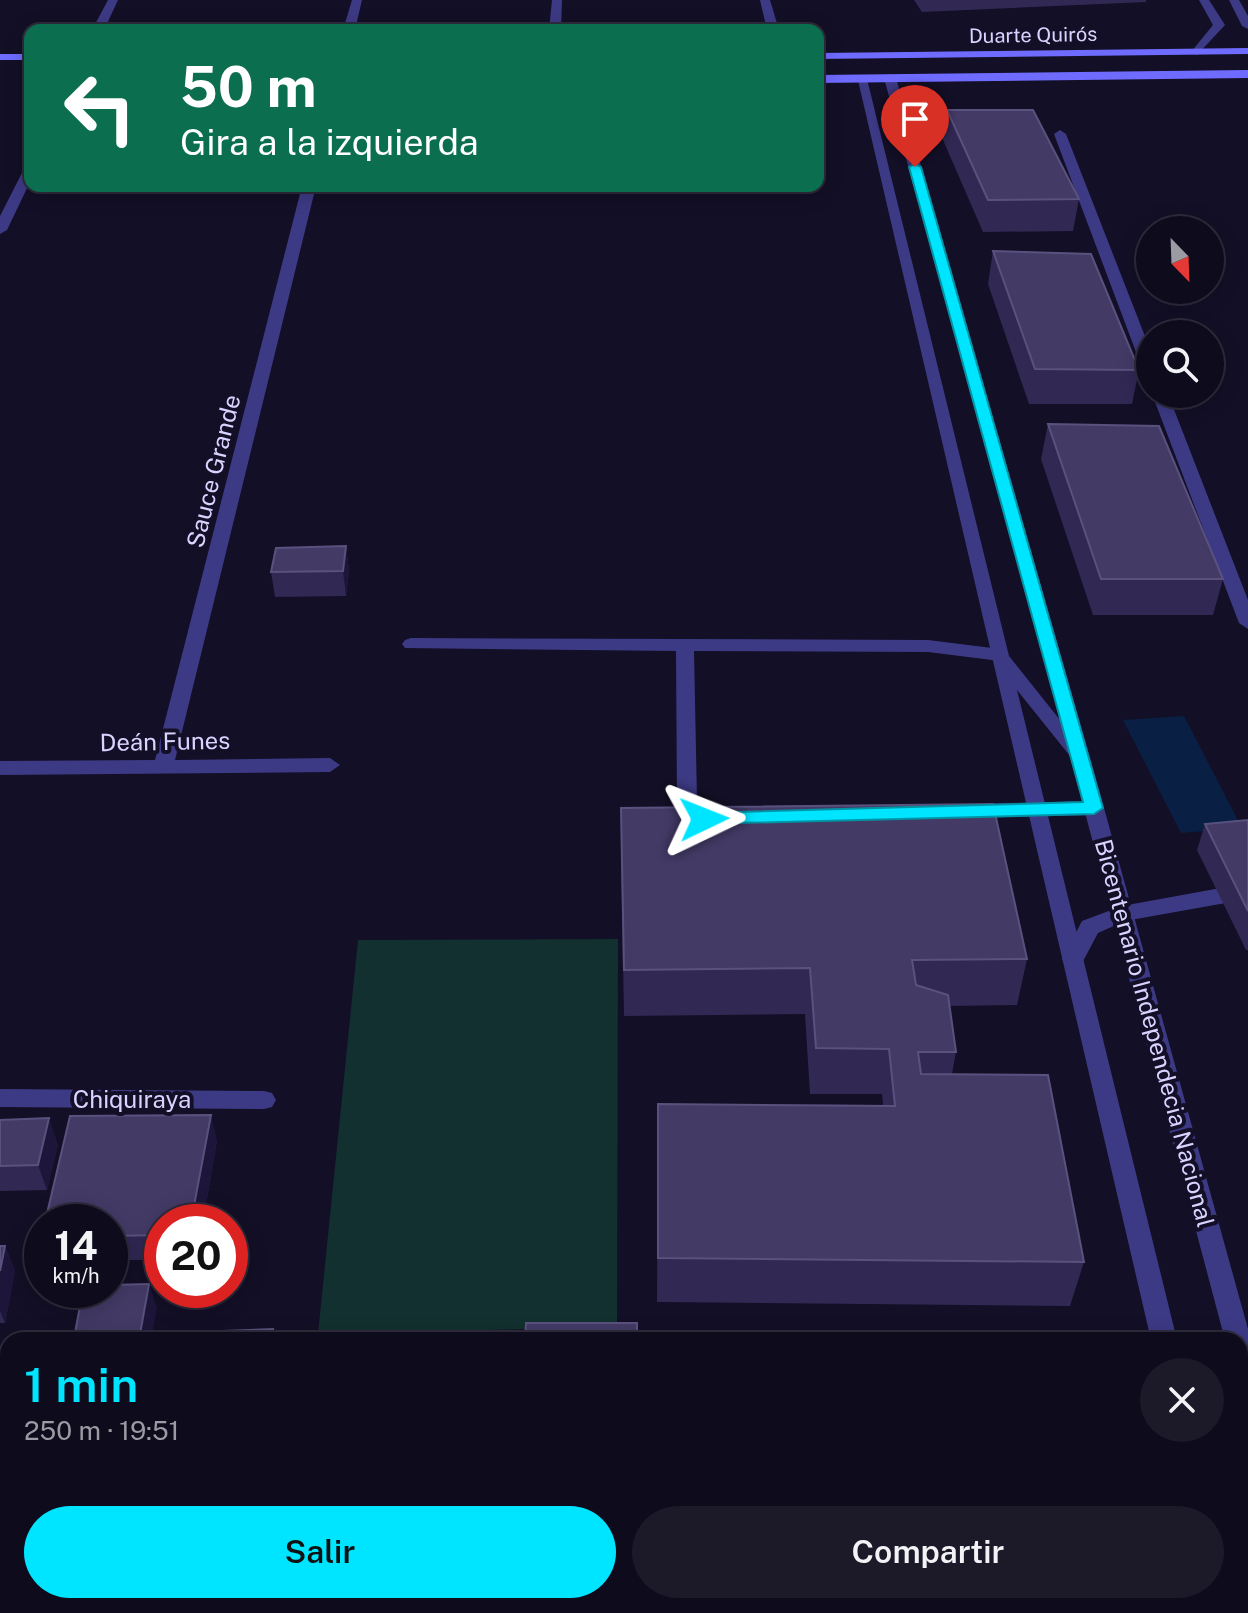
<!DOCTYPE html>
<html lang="es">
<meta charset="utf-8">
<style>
:root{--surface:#0e0b1c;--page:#1c1929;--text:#f1f3f6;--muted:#9b9ba3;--line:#2e2b3b;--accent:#00e5ff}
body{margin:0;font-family:"Public Sans",sans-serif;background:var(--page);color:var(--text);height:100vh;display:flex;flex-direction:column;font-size:30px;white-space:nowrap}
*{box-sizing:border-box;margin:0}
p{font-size:26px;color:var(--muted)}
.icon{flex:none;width:44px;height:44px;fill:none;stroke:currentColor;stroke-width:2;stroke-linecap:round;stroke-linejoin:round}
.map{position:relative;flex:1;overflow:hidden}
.panel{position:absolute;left:0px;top:1332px;width:1248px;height:282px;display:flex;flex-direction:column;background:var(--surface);border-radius:24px 24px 0 0;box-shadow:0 4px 20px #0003,0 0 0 2px var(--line)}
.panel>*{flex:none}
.banner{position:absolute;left:24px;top:24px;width:800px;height:168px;border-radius:16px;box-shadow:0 4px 20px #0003,0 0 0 2px var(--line);background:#0b6e4f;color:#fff;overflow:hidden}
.needle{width:52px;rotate:157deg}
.buttons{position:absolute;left:1136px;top:216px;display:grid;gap:16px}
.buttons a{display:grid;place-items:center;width:88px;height:88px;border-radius:50%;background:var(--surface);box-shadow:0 4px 20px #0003,0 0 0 2px var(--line);font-size:40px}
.speed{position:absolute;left:24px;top:1204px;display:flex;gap:16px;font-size:40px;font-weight:700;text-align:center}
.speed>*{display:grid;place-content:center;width:104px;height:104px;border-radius:50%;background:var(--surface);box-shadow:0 4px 20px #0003,0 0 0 2px var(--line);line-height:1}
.speed small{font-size:20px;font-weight:400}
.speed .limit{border:12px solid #d22;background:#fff;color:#111}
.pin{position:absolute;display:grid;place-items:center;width:68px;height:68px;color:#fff;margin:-82px -34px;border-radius:50% 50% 50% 0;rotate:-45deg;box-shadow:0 0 8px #0007}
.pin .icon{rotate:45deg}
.me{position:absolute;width:88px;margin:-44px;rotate:88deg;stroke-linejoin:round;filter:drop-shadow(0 0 6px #0008)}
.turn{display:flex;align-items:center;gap:28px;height:168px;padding:0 24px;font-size:36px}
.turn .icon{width:104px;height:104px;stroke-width:2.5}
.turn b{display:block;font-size:56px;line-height:68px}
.round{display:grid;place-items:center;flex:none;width:84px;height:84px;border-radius:42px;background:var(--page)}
.head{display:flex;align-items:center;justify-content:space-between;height:136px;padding:0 24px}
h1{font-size:48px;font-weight:600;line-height:60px;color:var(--accent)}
.action{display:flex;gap:16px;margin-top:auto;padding:16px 24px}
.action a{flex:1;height:92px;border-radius:48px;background:var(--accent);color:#111;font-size:32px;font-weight:600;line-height:92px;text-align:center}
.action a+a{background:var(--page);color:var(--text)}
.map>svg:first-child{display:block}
.green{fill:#12302f}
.water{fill:#0a1f44}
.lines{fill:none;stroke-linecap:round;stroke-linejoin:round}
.service{fill:#3d3a85;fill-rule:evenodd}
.minor{fill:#3d3a85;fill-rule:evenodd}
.secondary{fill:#6f6bff;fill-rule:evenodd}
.wall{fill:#312854}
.shaded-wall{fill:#1d163a}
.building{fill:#433a66;stroke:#5a527e;stroke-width:2}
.route{fill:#00e5ff;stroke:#0095a6;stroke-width:2}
.labels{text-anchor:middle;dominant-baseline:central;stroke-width:8;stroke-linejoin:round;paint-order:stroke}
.far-street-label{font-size:20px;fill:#d9d4ff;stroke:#130f26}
.street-label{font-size:24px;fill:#d9d4ff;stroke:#130f26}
</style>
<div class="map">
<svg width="1248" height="1613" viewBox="0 0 1248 1613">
<rect width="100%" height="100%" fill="#130f26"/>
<path class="green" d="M618 939 617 1327 318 1334 358 940Z"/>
<path class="water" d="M1184 716 1242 828 1181 833 1123 720Z"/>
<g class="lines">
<path class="service" d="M552 0H562L561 30H549Z
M760 0H770L779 30H767Z
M1199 0H1209L1225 25 1197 55 1191 52 1213 25Z
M1229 0H1239L1248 16V29L1242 26Z
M1060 130 1066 134 1150 349V373L1142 368 1054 134Z
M1152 394H1168L1248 600V629L1239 623Z
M411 638 928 640 1000 649 1009 655 1000 661 928 652 694 651 697 801 701 809 717 814 720 819 710 826 686 819 677 801 676 651 405 648 402 644 405 640Z
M1094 801 1104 808 1094 815 970 818 960 811 970 804Z
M1248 883V899L1125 921 1098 933 1081 965H1065L1062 959 1082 921 1122 906Z"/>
<path class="minor" d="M108 0H118L104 30H92Z
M352 0H362L355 30H343Z
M890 74 896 78 1091 761 1248 1329V1388L1240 1385V1340H1225L1070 756 1017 690 1177 1340H1151L857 76 867 79 1009 656 1060 720 884 78Z
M30 165V182L7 230 0 234V216L24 169Z
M302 186H316L175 760 330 758 340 765 330 772 0 775V761L155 760Z
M0 1089 264 1091 272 1093 276 1100 272 1107 264 1109 0 1107Z
M0 1550H8V1578H0Z
M1240 1594H1248V1613H1154L1151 1606H1240Z
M173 1606H203L202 1613H172Z"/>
<path class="secondary" d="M1248 48V54L818 59V53Z
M0 54H30V60H0Z
M1248 70V78L818 83V75Z"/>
</g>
<path class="wall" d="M914 0H1146V2L922 12Z
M947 110 1079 199 1073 231 983 232 943 140Z
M993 251 1139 370 1132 404H1029L988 284Z
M1048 424 1223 579 1213 615H1093L1041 459Z
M346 546 349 571 346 596 275 597 271 572Z
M1248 820V950H1246L1197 850 1205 824Z
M621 854 1027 959 1017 1005 949 1006 956 1052 952 1074 1084 1262 1070 1306 657 1302 658 1104 883 1105 882 1094H810L805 1014 624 1016Z
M0 1120 58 1144 47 1190 0 1191Z
M217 1140 203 1222H162V1260H110V1222Z
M5 1246 15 1271 5 1323H0V1271Z
M8 1376V1464H6L0 1453V1413Z"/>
<path class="shaded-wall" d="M346 546 349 571 346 596 343 571Z
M211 1115 217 1140 203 1222H191Z
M49 1118 58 1144 47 1190 38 1165Z
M5 1246 15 1271 5 1323 0 1311V1271Z
M149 1284 157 1308 151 1340 140 1334Z
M80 1606H83L86 1613H82Z"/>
<path class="building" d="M947 110H1033L1079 199 988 200Z
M993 251 1091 254 1139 370 1035 369Z
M1048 424 1159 426 1223 579H1101Z
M346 546 343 571 271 572 276 548Z
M993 804 1027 959 912 960 916 985 948 995 956 1052H918L921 1074 1048 1075 1084 1262 658 1258V1104L895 1106 889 1049 816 1048 810 968 624 970 621 808Z
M1248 820V911L1205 824Z
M211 1115 191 1222H162V1235L110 1236V1222H45L70 1116Z
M49 1118 38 1165 0 1166V1120Z
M0 1246H5L0 1271Z
M149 1284 140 1334 273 1329 272 1340H16L17 1335 75 1333 83 1290H110V1285Z
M526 1323H637V1340H525Z
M8 1376V1441H0V1413Z
M0 1595 8 1596V1606H80L82 1613H0Z"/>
<path class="route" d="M915 164 921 167 1103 808 1094 814 698 824V815L704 813 1083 802 909 167Z"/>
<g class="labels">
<g class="far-street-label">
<text transform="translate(1033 35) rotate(-1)">Duarte Quirós</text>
</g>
<g class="street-label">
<text transform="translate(213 471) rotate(-76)">Sauce Grande</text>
<text transform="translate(165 741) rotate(-1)">Deán Funes</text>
<text transform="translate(1155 1033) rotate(75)">Bicentenario Independecia Nacional</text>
<text x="132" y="1099">Chiquiraya</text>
</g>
</g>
</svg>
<div class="buttons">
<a><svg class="needle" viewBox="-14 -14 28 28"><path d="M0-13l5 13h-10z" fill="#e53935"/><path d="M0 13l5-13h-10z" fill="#9b9ba3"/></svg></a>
<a><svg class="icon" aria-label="search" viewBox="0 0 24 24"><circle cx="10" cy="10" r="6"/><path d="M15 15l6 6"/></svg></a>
</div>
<div class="speed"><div>14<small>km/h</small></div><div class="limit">20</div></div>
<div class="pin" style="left:915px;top:167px;background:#d93025"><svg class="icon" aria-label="arrive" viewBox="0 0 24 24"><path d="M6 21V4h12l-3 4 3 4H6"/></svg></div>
<svg class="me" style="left:704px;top:819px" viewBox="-20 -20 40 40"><path d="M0-17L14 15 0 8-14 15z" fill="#00e5ff" stroke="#fff" stroke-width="4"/></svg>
<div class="banner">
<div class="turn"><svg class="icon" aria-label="left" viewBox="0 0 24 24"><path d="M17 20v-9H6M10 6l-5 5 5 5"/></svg><div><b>50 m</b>Gira a la izquierda</div></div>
</div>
<section class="panel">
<div class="head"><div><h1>1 min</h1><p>250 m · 19:51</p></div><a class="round"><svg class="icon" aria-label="close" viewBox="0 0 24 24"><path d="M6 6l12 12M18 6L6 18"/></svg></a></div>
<div class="action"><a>Salir</a><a>Compartir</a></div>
</section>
</div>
